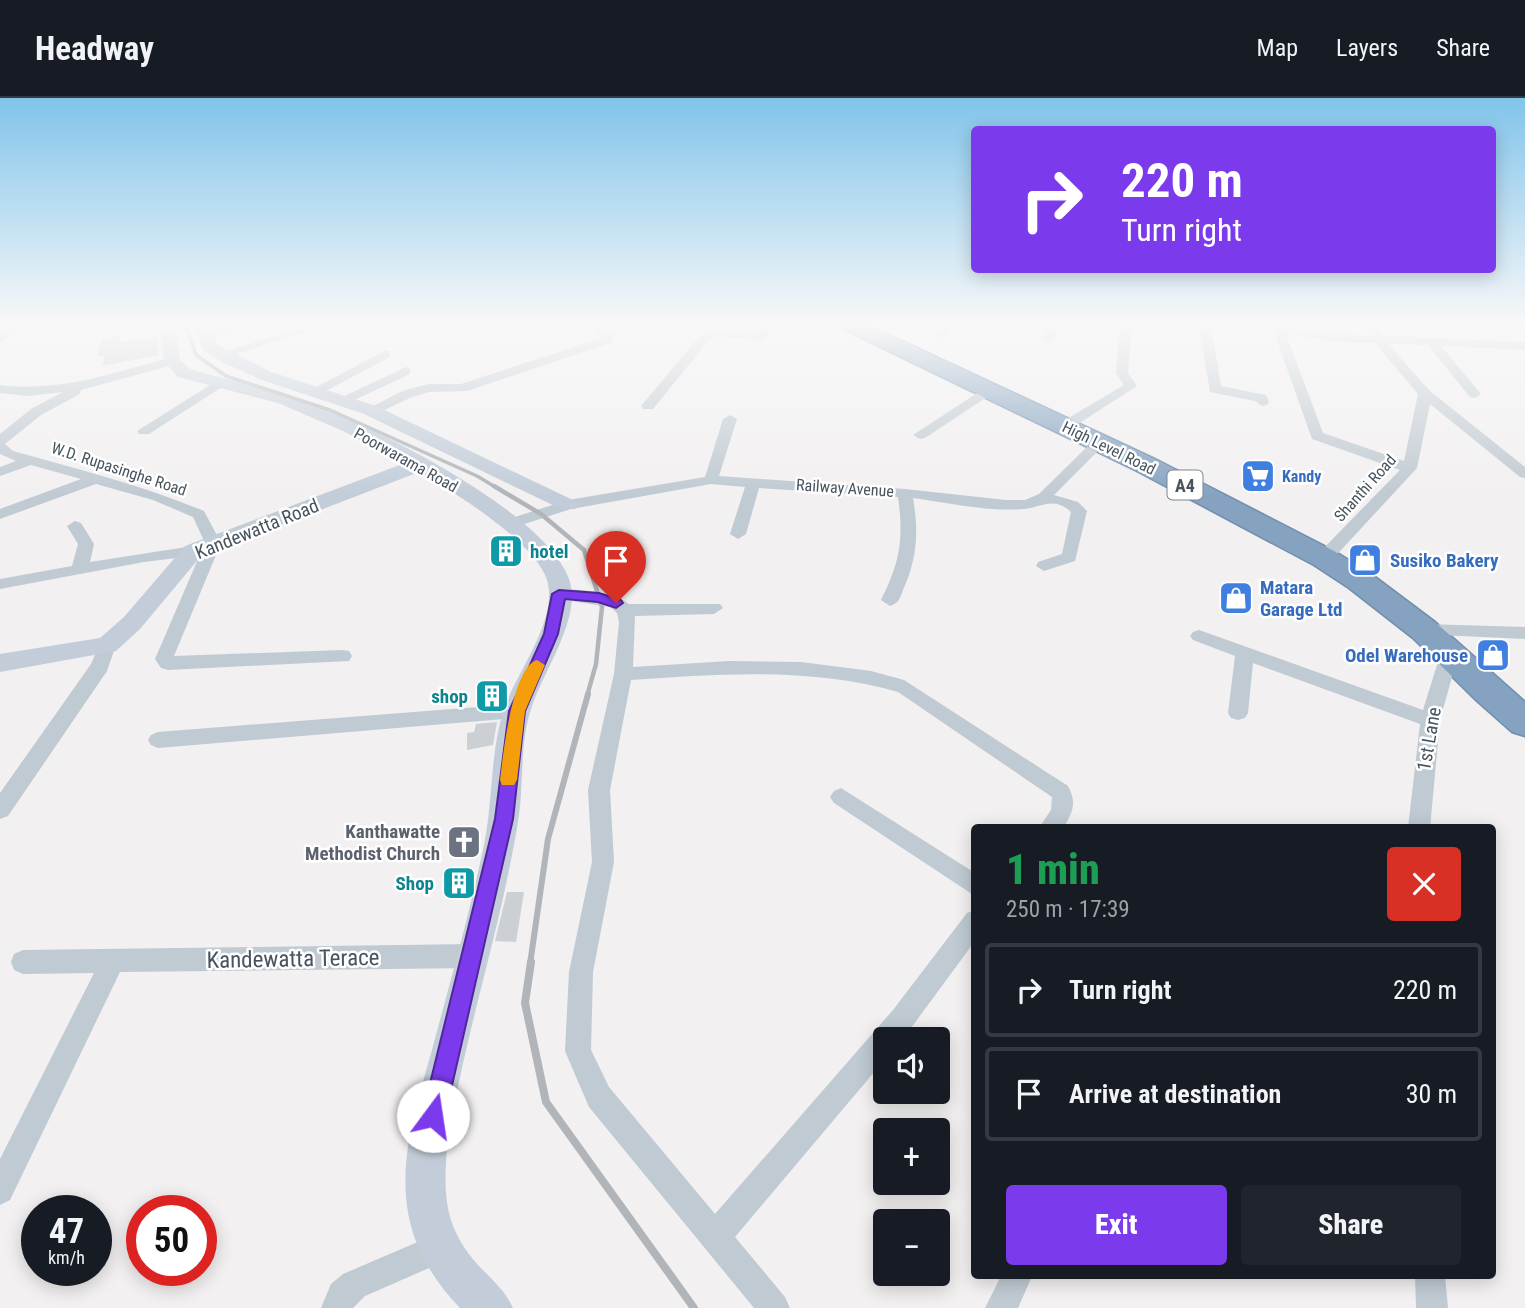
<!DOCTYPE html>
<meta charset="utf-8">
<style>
:root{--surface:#171b24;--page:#20242c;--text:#f1f3f6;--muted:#9ea1a6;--line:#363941;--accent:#7c3aed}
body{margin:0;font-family:"Roboto Condensed",sans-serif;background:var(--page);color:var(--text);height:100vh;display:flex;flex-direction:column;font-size:26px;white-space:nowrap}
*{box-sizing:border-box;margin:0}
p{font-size:23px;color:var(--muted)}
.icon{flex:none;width:38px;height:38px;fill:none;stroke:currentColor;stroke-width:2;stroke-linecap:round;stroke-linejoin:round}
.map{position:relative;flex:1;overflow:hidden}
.panel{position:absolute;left:971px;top:726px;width:525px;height:455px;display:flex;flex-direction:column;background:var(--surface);border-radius:7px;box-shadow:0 4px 18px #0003}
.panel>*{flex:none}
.guide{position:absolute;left:971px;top:28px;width:525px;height:147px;border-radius:7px;box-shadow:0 4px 18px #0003;background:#7c3aed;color:#fff;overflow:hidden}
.tools{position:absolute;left:873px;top:929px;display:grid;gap:14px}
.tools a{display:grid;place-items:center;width:77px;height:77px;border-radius:7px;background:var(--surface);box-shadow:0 4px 18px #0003;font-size:35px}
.speed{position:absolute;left:21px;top:1097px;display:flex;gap:14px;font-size:35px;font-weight:700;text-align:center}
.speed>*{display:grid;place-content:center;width:91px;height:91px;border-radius:50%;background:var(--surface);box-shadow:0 4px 18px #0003;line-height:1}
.speed small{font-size:18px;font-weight:400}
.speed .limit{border:10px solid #d22;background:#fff;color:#111}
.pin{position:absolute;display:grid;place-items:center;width:60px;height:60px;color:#fff;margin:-72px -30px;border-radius:50% 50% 50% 0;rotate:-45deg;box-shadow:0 0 7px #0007}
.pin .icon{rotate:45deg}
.me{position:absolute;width:77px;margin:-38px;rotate:14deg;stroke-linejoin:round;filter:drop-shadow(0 0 5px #0008)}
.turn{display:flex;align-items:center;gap:24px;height:147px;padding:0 35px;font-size:32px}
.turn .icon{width:91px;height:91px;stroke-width:2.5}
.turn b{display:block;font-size:49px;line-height:60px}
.round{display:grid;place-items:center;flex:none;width:74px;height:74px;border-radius:7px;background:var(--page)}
.headline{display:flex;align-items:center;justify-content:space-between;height:119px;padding:0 35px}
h1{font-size:42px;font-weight:800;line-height:52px;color:#1e9e55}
.action{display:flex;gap:14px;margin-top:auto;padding:14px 35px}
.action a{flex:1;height:80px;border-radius:7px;background:var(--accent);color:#fff;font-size:28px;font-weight:800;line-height:80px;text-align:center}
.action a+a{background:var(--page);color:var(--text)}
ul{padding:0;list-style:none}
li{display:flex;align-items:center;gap:21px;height:94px;margin:0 14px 10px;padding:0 21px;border:4px solid var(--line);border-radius:7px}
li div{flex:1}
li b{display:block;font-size:26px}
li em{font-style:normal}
header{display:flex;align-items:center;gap:42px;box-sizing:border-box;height:98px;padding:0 35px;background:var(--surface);border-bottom:2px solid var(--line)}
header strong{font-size:33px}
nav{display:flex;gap:38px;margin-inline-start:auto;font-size:24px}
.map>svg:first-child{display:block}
.building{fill:#cccfd4}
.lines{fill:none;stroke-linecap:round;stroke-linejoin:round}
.highway-casing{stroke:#718eac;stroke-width:3}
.street{fill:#c0cad2;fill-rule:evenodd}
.secondary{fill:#c2cdd9;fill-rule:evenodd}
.highway{fill:#85a3c0;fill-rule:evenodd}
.rail-far3{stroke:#b1b5ba;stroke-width:3.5}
.rail-far2{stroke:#b1b5ba;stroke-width:4.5}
.rail-far1{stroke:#b1b5ba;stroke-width:6}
.rail{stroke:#b1b5ba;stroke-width:8}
.route{fill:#7c3aed;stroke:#51269a;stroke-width:2}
.slow{fill:#f59e0b}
.labels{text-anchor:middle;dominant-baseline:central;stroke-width:5;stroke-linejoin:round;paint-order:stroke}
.far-street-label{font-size:16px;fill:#47535e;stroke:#fff}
.far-shop-label{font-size:16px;font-weight:bold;fill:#366cbe;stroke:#fff;text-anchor:start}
.shield{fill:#fff;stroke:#7e878e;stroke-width:2}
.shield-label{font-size:18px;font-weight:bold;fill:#47535e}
.street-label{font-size:19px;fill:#47535e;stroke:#fff}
.culture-label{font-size:19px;font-weight:bold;fill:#0d838f;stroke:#fff;text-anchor:end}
.shop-label{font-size:19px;font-weight:bold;fill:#366cbe;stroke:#fff;text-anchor:start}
.worship-label{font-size:19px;font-weight:bold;fill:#5b616d;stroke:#fff;text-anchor:end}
.near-street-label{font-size:23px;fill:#47535e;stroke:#fff}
</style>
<header>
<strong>Headway</strong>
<nav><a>Map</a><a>Layers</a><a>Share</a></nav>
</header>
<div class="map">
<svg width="1525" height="1210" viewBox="0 0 1525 1210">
<rect width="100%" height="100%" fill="#f2f0f0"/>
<path class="building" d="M121 238 120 244 158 239V257L102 268 105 257 97 259 102 241Z
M510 443 519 448 522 460 493 462 490 446Z
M485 582 507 586 502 605 480 606Z
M497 624 493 647 467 652V635L474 634 476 626Z
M454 777H469L465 793H449Z
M507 794H524L516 844 495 843Z"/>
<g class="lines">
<g class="highway-casing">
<path id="highway" d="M840 227H868L1155 361 1334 453 1371 476 1435 524 1525 604V638L1512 634 1477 603 1413 540 1349 490 1314 467 1137 373 843 231Z"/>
</g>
<path class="street" d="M13 227H27L0 244V235Z
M229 227H248L204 243 198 239Z
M584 227H598L614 238 610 245 467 293 429 294 412 299 376 316 371 317 364 313 402 293 429 286H461L601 240Z
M762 227H773L766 240 762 242 712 238 653 311H643L641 308 705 232 758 234Z
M942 227H953L945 238 941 240 935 236Z
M1046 227H1058L1054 241 1048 245 1042 241Z
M1120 227H1132L1128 275 1137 288 1070 331H1060V325L1124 287 1116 275Z
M1199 227H1211L1221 288 1266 297 1269 304 1267 307 1262 308 1255 303 1210 294Z
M1247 227C1288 227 1329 236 1370 238L1365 227H1376L1382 238 1525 244V252L1441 248 1481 296 1475 300 1470 299 1428 247 1388 246 1430 293 1525 369V380L1520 379 1430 306 1417 370 1330 464H1318L1316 460 1318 456 1400 372 1312 341 1274 234ZM1286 236 1339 244 1375 245 1418 296 1404 363 1323 335Z
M296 231 306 233 225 260 215 257Z
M386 252 390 253V259L322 295H312L311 292Z
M172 259 176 260V266L81 292 80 296 41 317 5 346 13 353C78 371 141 387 204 413L221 445 174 558 343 552 349 553 352 558 349 563 168 572 161 570 155 561 205 445 193 419 153 402 96 386 0 421V411L81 381 31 367 0 378V369L16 363 0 356V336L31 311 63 294 28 298 0 295V287C63 294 112 275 172 259Z
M406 269 410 270V276L348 305H338L336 302Z
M218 282 224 286 222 289 149 336H139L137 333Z
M988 288 993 289V295L925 340 920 341 913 337Z
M730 317 737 321 719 378 905 391 1006 402H1025L1039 396 1094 342 1099 341 1106 345 1054 397 1078 404 1087 413 1075 463 1044 473 1036 468 1038 464 1062 456 1071 414C1054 398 1042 409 1024 411 988 414 950 405 913 400 919 434 917 461 903 492 900 500 899 505 890 508L881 502C900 464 904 441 898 399L759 390 746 436 738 441 730 436 745 389 711 386 571 411 512 430 504 425 506 422 568 402 705 379 723 321Z
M75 423 81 425 94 446 90 464 193 448 201 453 193 458 144 464 0 491V481L72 468 78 446 67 428Z
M559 490C582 493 610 492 629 506H720L723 510 714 516 635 518 633 569 729 563 801 564 871 573 904 582 1068 688C1077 704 1073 715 1063 730H1039L1051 712 1052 699 898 594C810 569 720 576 631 582L610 692 614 764 593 874 591 952 609 989 715 1116 893 912 967 815 975 812V843L911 930 901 942H886V960L735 1139 785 1199 790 1210H754L589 1009 565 953 569 874 592 764 588 692 614 576 619 524 617 515 610 509 553 500 550 496 553 492Z
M1424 526 1525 529V541L1418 536 1415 532Z
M1199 532 1423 612 1441 554 1444 549H1456L1459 554 1440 622 1430 730H1408L1420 626 1253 565 1248 615 1245 620 1238 622 1231 620 1228 615 1235 558 1193 542 1190 538 1193 534Z
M107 541 113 543 116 547 107 573 8 718 0 721V695L91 566 101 543Z
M517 606 524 608 527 613 524 618 517 620 158 650 151 647 148 642 151 637 158 634Z
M841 690 975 775V798L834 705 830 699 834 693Z
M473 846 482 850 485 858 482 866 473 870 120 874 10 1102 0 1107V1061L94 875 23 876 14 872 11 864 14 856 23 852Z
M441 1134 452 1138 456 1149 452 1160 365 1198 353 1210H321L331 1186 343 1176Z
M1001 1178H1032L1018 1210H985Z
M1415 1178H1445L1448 1210H1416Z"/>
<path class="secondary" d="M159 227H175L180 262 190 271C224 282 259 286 292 298 361 322 544 411 569 481 583 519 542 575 531 611 522 638 523 667 521 695 520 716 516 737 512 757 493 856 461 952 447 1051 443 1099 445 1131 479 1168 492 1182 505 1192 513 1210H460C430 1179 409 1142 406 1098 402 1047 420 996 433 948 451 881 470 814 484 747 493 703 490 654 504 611 516 575 559 521 547 482 535 444 453 393 419 374L201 458 140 531 116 553 0 574V556L100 540 124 519 185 448 405 365 343 333 278 305 178 279 164 263Z
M196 227H212L216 246 271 274 376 308 575 403 578 407 575 411H561L364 316 259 281 220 263 202 251Z"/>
<use href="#highway" class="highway"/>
<path class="rail-far3" d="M186 227 196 257 226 278 330 312 477 378 497 390"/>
<path class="rail-far2" d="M494 388 541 416 584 452 602 509 596 566 587 598"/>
<path class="rail-far1" d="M530 866 548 741 588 596"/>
<path class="rail" d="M531 864 525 905 546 1004 694 1210"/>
</g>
<linearGradient id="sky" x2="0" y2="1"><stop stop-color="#81c4eb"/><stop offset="0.57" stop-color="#f9f8f8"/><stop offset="1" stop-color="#f9f8f8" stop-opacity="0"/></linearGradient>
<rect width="1525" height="397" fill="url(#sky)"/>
<path class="route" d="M559 492 599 495 621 502 623 505 616 510 598 504 565 501 558 536 525 613 513 721 445 1018 442 1026 433 1030 425 1026 422 1018 495 721 509 613 544 536 552 496Z"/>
<path class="slow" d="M537 562 545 567 525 613 517 682 514 687H502L500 682C503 658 512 569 537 562Z"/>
<defs>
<g id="supermarket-square" transform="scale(1.75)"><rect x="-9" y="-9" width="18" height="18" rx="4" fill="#3f7fe0" stroke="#fff"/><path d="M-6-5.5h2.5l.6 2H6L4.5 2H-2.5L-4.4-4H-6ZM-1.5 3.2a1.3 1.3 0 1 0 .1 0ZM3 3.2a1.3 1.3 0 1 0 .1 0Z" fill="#fff"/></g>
<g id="building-square" transform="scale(1.75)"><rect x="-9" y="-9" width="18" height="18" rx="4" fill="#0f9aa8" stroke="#fff"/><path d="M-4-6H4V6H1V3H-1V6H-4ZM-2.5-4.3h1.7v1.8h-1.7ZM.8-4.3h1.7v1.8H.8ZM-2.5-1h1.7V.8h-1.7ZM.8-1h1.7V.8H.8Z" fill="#fff"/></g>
<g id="shop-square" transform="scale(1.75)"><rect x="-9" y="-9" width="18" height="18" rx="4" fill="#3f7fe0" stroke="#fff"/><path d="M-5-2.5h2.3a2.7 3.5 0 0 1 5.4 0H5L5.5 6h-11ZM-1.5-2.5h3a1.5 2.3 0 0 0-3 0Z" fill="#fff"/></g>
<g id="church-square" transform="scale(1.75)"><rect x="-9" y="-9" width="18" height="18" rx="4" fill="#6b7280" stroke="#fff"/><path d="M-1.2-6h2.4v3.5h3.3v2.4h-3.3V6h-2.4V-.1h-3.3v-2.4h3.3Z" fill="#fff"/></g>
</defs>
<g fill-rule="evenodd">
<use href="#supermarket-square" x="1258" y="378"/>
<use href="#building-square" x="506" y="453"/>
<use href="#shop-square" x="1365" y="462"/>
<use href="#shop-square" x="1236" y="500"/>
<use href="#shop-square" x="1493" y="557"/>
<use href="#building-square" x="492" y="598"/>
<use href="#church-square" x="464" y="744"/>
<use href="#building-square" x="459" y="785"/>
</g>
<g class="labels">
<g class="far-street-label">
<text transform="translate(1109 350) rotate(26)">High Level Road</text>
<text transform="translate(406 362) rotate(29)">Poorwarama Road</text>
<text transform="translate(119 371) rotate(18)">W.D. Rupasinghe Road</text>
<text transform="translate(845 390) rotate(4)">Railway Avenue</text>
<text transform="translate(1365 390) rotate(-48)">Shanthi Road</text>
</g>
<g class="far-shop-label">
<text x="1282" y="378">Kandy</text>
</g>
<rect class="shield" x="1167.5" y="372.5" width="35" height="29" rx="5"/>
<g class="shield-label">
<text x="1185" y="387">A4</text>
</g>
<g class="street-label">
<text transform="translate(257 431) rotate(-22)">Kandewatta Road</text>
<text transform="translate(1429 641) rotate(-80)">1st Lane</text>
</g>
<g class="culture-label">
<text x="530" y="453" text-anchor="start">hotel</text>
<text x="468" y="598">shop</text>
<text x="434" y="785">Shop</text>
</g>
<g class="shop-label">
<text x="1390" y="462">Susiko Bakery</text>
<text x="1260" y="489">Matara<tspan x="1260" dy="22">Garage Ltd</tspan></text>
<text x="1468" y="557" text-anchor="end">Odel Warehouse</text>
</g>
<g class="worship-label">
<text x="440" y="733">Kanthawatte<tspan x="440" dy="22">Methodist Church</tspan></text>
</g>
<g class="near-street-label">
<text transform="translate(293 861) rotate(-1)">Kandewatta Terace</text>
</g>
</g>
</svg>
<div class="tools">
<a><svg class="icon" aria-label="sound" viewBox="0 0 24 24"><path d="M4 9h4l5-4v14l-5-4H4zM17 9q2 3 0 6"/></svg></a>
<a>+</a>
<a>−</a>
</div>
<div class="speed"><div>47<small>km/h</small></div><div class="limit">50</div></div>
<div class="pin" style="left:616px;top:505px;background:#d93025"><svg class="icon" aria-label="arrive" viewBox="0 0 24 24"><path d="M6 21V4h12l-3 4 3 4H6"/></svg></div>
<svg class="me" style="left:433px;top:1018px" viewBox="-20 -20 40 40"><circle r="19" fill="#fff"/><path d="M0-13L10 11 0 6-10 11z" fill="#7c3aed"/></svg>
<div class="guide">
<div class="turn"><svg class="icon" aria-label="right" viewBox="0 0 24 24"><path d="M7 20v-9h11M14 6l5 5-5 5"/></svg><div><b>220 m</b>Turn right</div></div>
</div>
<section class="panel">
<div class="headline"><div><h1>1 min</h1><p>250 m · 17:39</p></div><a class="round" style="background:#d93025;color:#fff"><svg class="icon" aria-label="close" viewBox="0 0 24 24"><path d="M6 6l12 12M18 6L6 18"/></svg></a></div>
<ul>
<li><svg class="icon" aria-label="right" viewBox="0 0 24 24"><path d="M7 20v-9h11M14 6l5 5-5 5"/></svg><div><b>Turn right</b></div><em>220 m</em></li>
<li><svg class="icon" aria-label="arrive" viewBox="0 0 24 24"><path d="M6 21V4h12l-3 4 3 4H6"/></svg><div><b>Arrive at destination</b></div><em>30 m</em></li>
</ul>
<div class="action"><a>Exit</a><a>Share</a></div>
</section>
</div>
